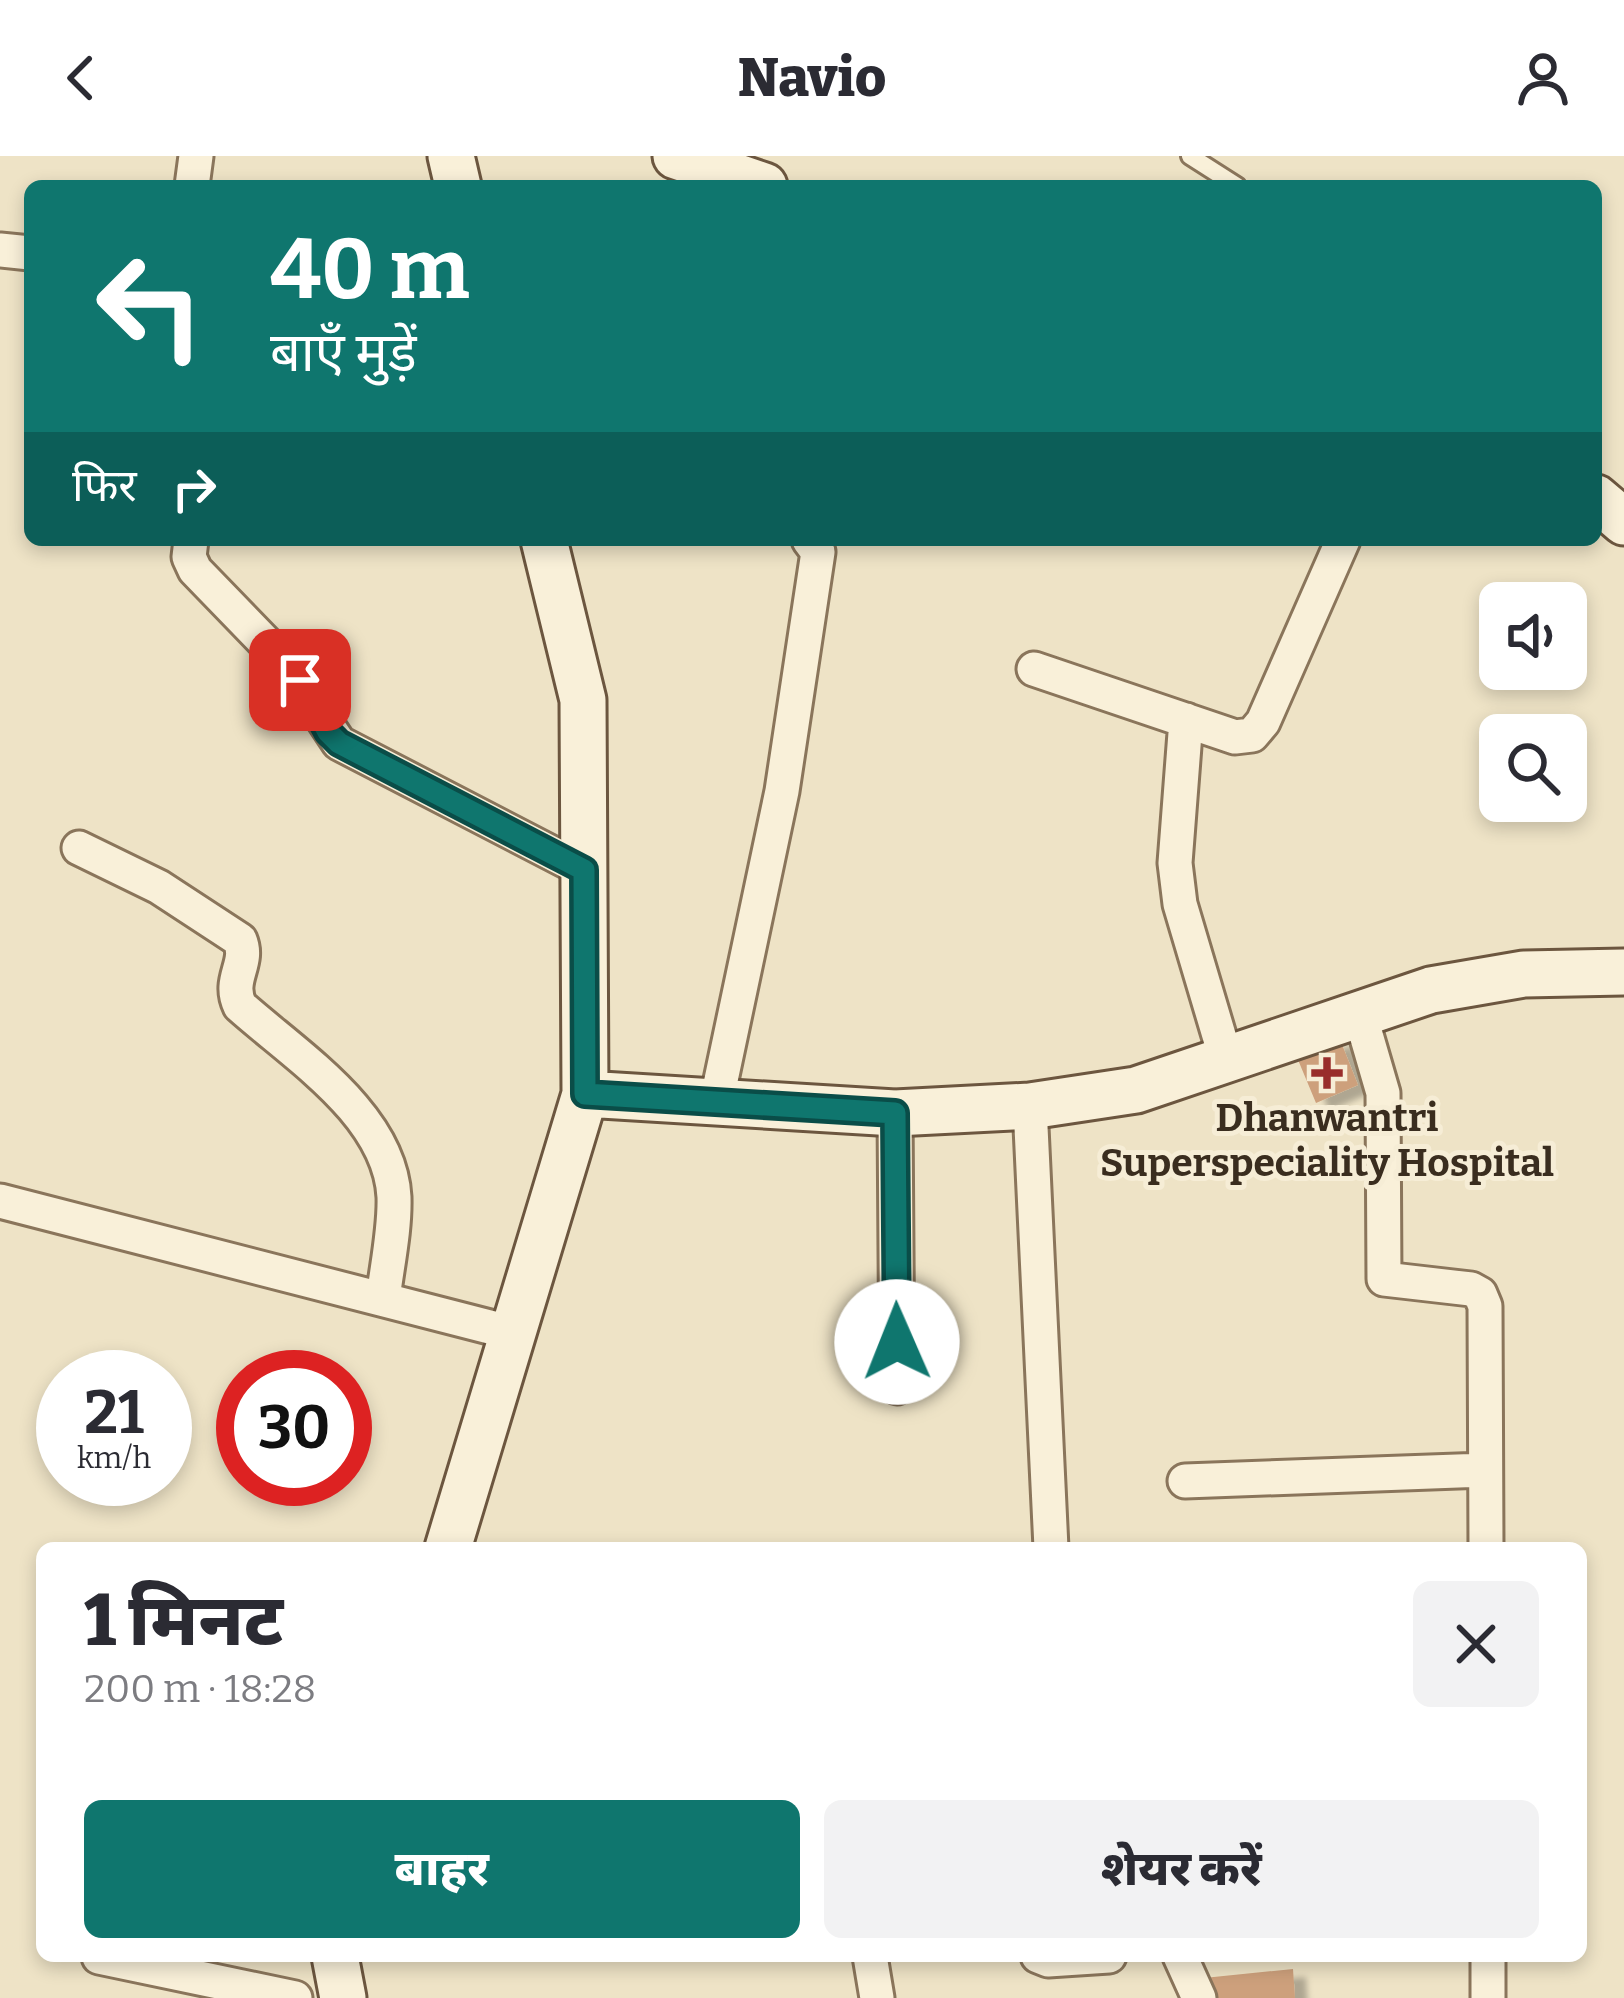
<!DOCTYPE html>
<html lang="hi">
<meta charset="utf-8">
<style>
:root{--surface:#fff;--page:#f2f2f3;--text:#2b2b33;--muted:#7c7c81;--accent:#0f766e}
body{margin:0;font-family:Bitter,"Noto Sans Devanagari",serif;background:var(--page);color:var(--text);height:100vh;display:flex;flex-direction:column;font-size:45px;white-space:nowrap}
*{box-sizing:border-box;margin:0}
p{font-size:39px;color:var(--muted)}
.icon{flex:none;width:66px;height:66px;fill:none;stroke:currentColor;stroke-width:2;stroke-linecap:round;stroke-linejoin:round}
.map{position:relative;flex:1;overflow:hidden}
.side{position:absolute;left:36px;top:1386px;width:1551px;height:420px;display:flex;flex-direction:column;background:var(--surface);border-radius:18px;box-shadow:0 6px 18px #0003}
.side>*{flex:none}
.banner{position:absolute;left:24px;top:24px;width:1578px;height:366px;border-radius:18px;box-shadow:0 6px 18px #0003;background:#0f766e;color:#fff;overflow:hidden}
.buttons{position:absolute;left:1479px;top:426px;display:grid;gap:24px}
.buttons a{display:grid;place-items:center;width:108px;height:108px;border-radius:18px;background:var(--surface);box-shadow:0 6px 18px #0003;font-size:60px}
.speed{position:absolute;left:36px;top:1194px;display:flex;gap:24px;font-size:60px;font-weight:700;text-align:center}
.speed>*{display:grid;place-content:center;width:156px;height:156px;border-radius:50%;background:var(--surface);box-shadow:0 6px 18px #0003;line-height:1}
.speed small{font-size:30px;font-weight:400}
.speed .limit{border:18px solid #d22;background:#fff;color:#111}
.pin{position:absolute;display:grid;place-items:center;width:102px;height:102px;color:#fff;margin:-51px;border-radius:24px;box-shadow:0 6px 18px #0006}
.me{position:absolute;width:132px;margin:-66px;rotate:359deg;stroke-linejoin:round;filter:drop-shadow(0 0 9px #0008)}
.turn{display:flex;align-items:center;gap:42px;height:252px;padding:0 48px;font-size:54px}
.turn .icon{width:156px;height:156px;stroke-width:2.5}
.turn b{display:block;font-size:84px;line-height:102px}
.then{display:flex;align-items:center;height:114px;padding:0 48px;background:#0003;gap:24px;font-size:45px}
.round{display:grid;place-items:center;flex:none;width:126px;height:126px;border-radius:18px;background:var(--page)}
.headline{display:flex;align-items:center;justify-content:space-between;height:204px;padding:0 48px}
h1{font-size:72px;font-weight:800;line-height:90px}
.button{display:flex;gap:24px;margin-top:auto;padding:24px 48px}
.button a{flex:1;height:138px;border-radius:18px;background:var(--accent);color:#fff;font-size:48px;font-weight:800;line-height:138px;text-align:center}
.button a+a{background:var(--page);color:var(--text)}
header{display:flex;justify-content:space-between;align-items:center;height:156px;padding:0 48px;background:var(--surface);font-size:54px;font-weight:800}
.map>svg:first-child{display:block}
.building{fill:#cda07c;filter:url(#shadow)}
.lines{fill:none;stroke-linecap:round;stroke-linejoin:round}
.lane-casing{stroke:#8a755b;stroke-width:22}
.street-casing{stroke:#8a755b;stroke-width:39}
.secondary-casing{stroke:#6c563f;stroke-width:51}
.lane{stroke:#f9f0d9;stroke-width:16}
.street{stroke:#f9f0d9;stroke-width:33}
.secondary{stroke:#f9f0d9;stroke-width:45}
.route-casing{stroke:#0a4d48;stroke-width:30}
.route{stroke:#0f766e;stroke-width:21}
.poi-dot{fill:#992d2b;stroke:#f6edd6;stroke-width:4.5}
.labels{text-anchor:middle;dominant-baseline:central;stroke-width:10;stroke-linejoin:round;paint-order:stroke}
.poi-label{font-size:39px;font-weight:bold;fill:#3a2d1f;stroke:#f6edd6}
</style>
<header><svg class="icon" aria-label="back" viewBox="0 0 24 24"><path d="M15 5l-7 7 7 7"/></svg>Navio<svg class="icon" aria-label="person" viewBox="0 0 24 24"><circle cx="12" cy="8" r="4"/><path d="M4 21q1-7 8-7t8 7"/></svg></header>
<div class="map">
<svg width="1624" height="1842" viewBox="0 0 1624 1842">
<defs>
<filter id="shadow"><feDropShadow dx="13" dy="8" stdDeviation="3" flood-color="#0004"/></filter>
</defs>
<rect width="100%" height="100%" fill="#eee3c6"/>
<path class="building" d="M1339 881 1358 929 1316 947 1296 899Z
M1293 1813 1295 1842H1205L1204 1822Z"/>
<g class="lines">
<g class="lane-casing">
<path id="lane" d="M1190 0 1237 30"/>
</g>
<g class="street-casing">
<path id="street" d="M192 30 196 0
M0 94 30 97
M191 384 189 401 195 414 288 510 339 587 584 714
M1034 513 1235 581 1252 579 1263 566 1343 384
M1186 564 1175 707 1180 748 1226 903
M79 692 159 731 240 784C250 808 227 823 240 850 296 900 390 959 394 1041 395 1074 387 1110 383 1143
M1360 858 1383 937 1384 1123 1471 1133 1480 1138 1485 1150 1486 1392
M717 943 782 635 818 396 809 384
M1030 950 1051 1392
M895 957 897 1231
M0 1045 513 1177
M1185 1325 1485 1314
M870 1800 877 1842
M1038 1800 1048 1804 1109 1800
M1180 1800 1199 1842
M1488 1800V1842
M99 1801 295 1842"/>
</g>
<g class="secondary-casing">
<path id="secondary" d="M451 0 458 30
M676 0 764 30
M1596 342 1624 366
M585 938 895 957 1030 950 1136 934 1431 834 1524 818 1624 816
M448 1392 585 938 583 544 544 384
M335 1800 343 1842"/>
</g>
<use href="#lane" class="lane"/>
<use href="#street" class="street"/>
<use href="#secondary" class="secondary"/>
</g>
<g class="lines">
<g class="route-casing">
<path id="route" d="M300 524 328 576 339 587 584 714 585 938 895 957 897 1186"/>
</g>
<use href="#route" class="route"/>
</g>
<path class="poi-dot" d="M1321 899h12v12h12v12h-12v12h-12v-12h-12v-12h12z"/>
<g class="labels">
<g class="poi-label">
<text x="1327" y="962">Dhanwantri<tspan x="1327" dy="45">Superspeciality Hospital</tspan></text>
</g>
</g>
</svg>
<div class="buttons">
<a><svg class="icon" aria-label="sound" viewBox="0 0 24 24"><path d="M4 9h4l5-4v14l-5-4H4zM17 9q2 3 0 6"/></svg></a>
<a><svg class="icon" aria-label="search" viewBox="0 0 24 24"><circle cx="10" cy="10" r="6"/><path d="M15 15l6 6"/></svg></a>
</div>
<div class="speed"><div>21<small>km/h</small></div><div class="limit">30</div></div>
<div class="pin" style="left:300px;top:524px;background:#d93025"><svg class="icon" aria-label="arrive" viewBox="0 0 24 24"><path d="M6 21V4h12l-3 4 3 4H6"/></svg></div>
<svg class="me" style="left:897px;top:1186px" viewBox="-20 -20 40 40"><circle r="19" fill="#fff"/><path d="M0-13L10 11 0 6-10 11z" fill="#0f766e"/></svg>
<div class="banner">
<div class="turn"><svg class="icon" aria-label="left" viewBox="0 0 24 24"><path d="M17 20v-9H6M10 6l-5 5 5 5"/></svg><div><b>40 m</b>बाएँ मुड़ें</div></div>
<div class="then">फिर<svg class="icon" aria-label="right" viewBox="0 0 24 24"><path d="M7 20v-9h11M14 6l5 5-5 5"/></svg></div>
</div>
<section class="side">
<div class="headline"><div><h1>1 मिनट</h1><p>200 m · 18:28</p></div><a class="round"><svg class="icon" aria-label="close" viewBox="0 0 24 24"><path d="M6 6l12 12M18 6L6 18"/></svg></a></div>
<div class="button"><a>बाहर</a><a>शेयर करें</a></div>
</section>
</div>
